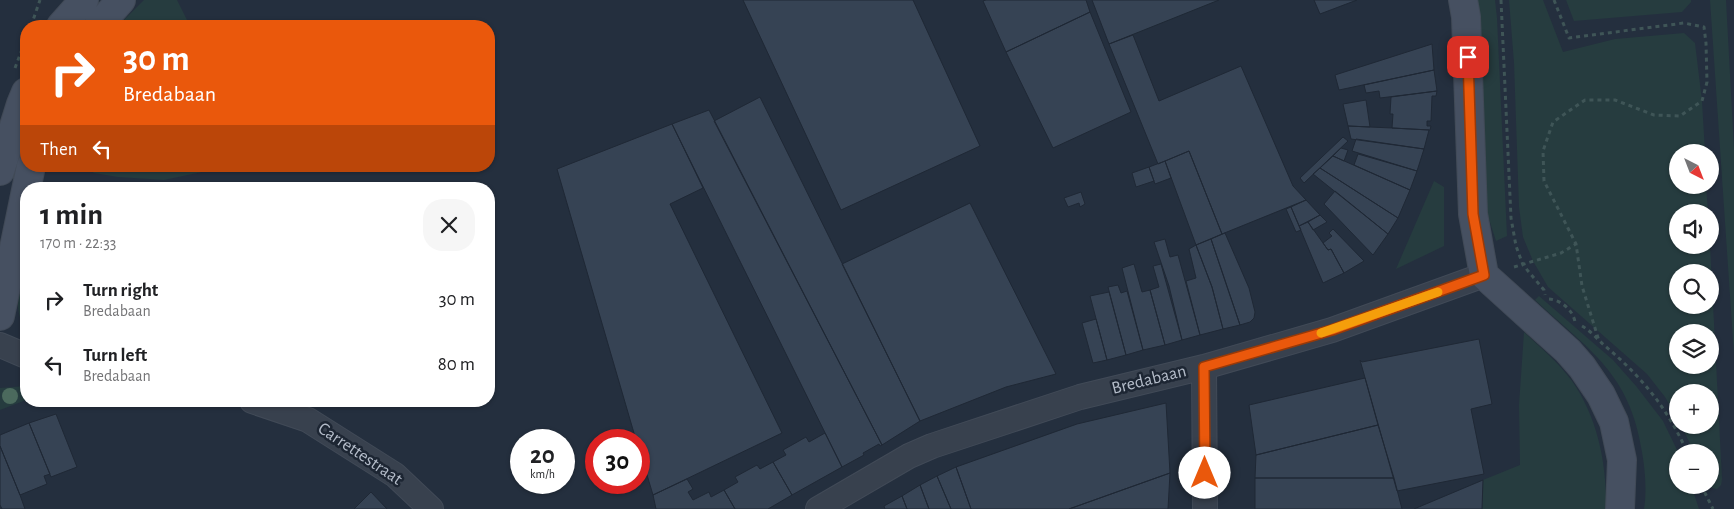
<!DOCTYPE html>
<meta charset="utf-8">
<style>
:root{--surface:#fff;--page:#f6f6f6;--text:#202124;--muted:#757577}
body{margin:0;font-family:"Alegreya Sans",sans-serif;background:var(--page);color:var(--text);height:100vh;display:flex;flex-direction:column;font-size:19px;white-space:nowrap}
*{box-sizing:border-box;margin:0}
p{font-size:16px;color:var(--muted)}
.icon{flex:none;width:28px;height:28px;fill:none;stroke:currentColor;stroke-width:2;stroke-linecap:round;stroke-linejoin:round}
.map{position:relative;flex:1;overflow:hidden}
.sheet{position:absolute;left:20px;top:182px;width:475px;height:225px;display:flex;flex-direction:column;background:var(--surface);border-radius:20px;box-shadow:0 1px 4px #0004}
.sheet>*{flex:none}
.top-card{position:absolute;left:20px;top:20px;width:475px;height:152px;border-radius:20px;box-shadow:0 1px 4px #0004;background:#ea580c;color:#fff;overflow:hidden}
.needle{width:32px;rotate:138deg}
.tools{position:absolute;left:1669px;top:144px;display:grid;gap:10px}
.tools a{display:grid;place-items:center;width:50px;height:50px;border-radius:50%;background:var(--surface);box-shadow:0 1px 4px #0004;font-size:25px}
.speed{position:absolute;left:510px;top:429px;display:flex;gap:10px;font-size:25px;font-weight:700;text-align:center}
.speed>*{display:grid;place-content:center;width:65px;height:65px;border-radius:50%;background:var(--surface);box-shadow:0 1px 4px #0004;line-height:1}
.speed small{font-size:12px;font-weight:400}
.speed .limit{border:8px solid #d22;background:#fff;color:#111}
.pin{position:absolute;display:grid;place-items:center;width:42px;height:42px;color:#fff;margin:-21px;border-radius:10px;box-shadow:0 2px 8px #0006}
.me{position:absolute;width:55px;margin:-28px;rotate:0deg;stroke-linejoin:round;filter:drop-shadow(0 0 4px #0008)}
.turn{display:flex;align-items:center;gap:18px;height:105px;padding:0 20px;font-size:22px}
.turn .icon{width:65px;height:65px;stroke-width:2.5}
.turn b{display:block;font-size:35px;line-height:42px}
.then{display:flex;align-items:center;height:48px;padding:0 20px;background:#0003;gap:10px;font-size:19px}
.round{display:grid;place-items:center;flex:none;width:52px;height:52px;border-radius:20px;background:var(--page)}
.headline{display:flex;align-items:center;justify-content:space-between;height:85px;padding:0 20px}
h1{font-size:30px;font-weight:700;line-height:38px}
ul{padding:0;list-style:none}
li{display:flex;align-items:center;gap:15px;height:65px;padding:0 20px}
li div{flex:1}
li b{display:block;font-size:19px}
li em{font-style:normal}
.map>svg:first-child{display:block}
.green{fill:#263c3f;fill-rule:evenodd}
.building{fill:#364354;stroke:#1f2835}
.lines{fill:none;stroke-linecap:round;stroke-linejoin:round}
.street-casing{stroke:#414a57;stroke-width:26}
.secondary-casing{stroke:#414a57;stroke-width:30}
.path{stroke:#3f5557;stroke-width:3;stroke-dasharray:4 4;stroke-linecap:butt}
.street{stroke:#38414e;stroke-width:24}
.secondary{stroke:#465061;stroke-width:28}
.tree{fill:#4b6a5d}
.route-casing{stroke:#983908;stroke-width:12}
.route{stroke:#ea580c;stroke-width:9}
.slow{stroke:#f59e0b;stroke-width:9}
.labels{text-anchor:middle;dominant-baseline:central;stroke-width:5;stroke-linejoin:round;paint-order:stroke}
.street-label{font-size:18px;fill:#b4bcc9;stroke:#1d2633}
</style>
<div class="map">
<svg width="1734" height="509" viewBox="0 0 1734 509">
<rect width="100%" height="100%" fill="#242f3e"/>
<path class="green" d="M144 0H177L190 26H118Z
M1477 0H1495L1497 18 1507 236 1496 241 1488 216 1484 194Z
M1509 0H1543L1563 52 1615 39 1684 33 1695 43 1702 101 1705 152H1678V185H1706L1708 212H1678V245H1710L1722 479 1721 485 1717 489 1712 488 1710 484V452H1694L1681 425H1710V392H1678L1677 418 1665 397 1647 374 1548 287 1533 261 1523 237 1519 207 1514 63ZM1678 272H1710V305H1678ZM1710 332V365H1678V332Z
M1566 0H1691V2L1682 12 1574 21Z
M1710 0H1726L1734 149V355Z
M83 166H199L202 172 164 180 118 177 94 173Z
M1434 181 1444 187V246L1396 269Z
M26 264C26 278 22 291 21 305 21 314 26 321 26 329 11 309 21 286 26 264Z
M1539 296 1613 360 1636 386 1663 421 1678 452V485H1691L1699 509H1644C1647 491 1645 469 1642 452 1630 373 1589 350 1535 300Z
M1524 332C1541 348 1559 363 1572 381 1598 418 1607 465 1606 509H1482L1483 480 1520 465 1519 405Z
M26 386V400L0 410V388Z"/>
<path class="building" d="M743 0H913L980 146 841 210Z
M986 0H1086L1090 12 1006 52 983 1Z
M1092 0H1219L1109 44Z
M1314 0H1357L1320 14Z
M1090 12 1131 112 1053 148 1006 52Z
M1133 35 1159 101 1241 66 1293 186 1306 200 1222 234 1189 151 1158 164 1109 44Z
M1432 44 1434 70 1339 90 1335 75Z
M1434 70 1437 91 1380 98 1379 91 1366 93 1364 85Z
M1437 91 1436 96H1432L1431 121H1427V126H1431L1430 130 1392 128 1393 114H1390L1391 97Z
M760 97 920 421 882 445 714 121Z
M1366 100 1370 127 1348 126 1343 104Z
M709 110 882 445 880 446 879 444 863 453 864 455 842 467 672 124Z
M672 124 703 188 670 204 782 433 653 495 639 448V440H636L557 169Z
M1348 126 1392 128 1429 130 1424 149 1351 139Z
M1343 137 1348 141 1304 183 1300 178Z
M1356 139 1424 149 1417 171 1352 151Z
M1341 148 1348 150 1344 161 1333 156Z
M1189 151 1222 234 1196 245 1165 161Z
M1358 154 1417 171 1410 190 1354 165Z
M1333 156 1410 190 1398 218 1320 168Z
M1165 161 1171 178 1155 184 1149 167Z
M1149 167 1154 181 1136 187 1132 173Z
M1320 168 1398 218 1388 234 1313 174Z
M1335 191 1388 234 1373 255 1324 204Z
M1081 192 1085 204 1080 207 1079 203 1068 207 1064 198Z
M1306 200 1320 215 1299 226 1291 207Z
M970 203 1056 374 1006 387 920 421 842 264Z
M1291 207 1301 230 1296 232 1286 209Z
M1320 215 1327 222 1313 230 1308 222Z
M1308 222 1328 250 1331 249 1344 273 1323 283 1299 226Z
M1333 229 1364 261 1344 273 1331 249 1328 250 1323 243 1332 236 1329 233Z
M1225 233 1249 288 1255 312 1254 318 1250 322 1240 325 1211 239Z
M1165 239 1170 257 1178 255 1200 335 1182 340 1169 286 1154 242Z
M1211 239 1240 325 1223 329 1212 287 1196 245Z
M1196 245 1212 287 1223 329 1200 335 1186 281 1196 278 1189 249Z
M1134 264 1142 292 1150 290 1165 345 1143 350 1122 268Z
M1161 264 1182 340 1165 345 1150 290 1159 287 1153 266Z
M1118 285 1121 293 1127 291 1143 350 1126 355 1108 287Z
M1109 292 1126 355 1107 360 1090 296Z
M1096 319 1107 360 1093 363 1082 323Z
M1479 339 1492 404 1471 409 1484 474 1397 491 1360 360 1362 362Z
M1365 378 1378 425 1256 455 1249 405Z
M1166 403 1170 473 1069 509H971L956 467 1077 424Z
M56 414 77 467 51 477 29 423Z
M29 423 50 474 44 476 47 484 20 495 0 446V435Z
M1378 425 1394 478H1255L1256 455Z
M825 433 842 467 792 495 773 462 786 455 783 450 806 437 809 442Z
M0 446 20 495 25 509H2L0 505Z
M773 462 792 495 768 509H735L724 490 738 482 735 477 757 465 760 469Z
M956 467 971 509H951L937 476Z
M1170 473 1168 509H1069Z
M937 476 951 509H929L920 485Z
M1255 478H1394L1402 509H1255Z
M687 479 693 489 688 492 693 500 709 492 711 497 724 490 735 509H656L653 495Z
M1483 480 1482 509H1414Z
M920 485 929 509H907L902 496Z
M371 492 387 509H354Z
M902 496 907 509H885L884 506Z"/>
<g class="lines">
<g class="street-casing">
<path id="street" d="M0 345 26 356
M1204 367 1205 509
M252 401 308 420 395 475 431 509
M818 509 909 456 932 446 1080 397 1204 367 1332 330 1484 275"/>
</g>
<g class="secondary-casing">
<path id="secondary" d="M1463 0 1466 17 1473 214 1484 275 1568 351 1582 367 1601 395 1614 422 1622 460 1620 509
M61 26 84 0
M98 26 121 0
M0 171 21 104 26 92
M0 316 31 166"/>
</g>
<path class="path" d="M1501 0 1511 218 1516 246 1523 265 1544 290 1545 295
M1554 0 1569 38 1684 23 1704 27 1706 43 1707 82 1702 101 1680 116 1654 115 1615 100H1585L1553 122 1543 151 1544 181 1576 244 1582 286 1599 341
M31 26 40 0
M15 68 26 39
M1514 267 1561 253 1576 244
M1549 299C1561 300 1573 310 1575 322
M1582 326C1591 331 1598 340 1605 346 1642 377 1668 409 1687 452
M1701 485 1713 509"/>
<use href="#street" class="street"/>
<use href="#secondary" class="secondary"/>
</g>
<circle class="tree" cx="10" cy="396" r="8"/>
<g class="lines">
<g class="route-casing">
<path id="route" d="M1205 473 1204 367 1332 330 1484 275 1473 214 1468 57"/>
</g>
<use href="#route" class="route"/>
<path class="slow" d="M1321 333 1438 292"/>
</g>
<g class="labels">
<g class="street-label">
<text transform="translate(1149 380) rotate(-14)">Bredabaan</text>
<text transform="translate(360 454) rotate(34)">Carrettestraat</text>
</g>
</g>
</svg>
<div class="tools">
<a><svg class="needle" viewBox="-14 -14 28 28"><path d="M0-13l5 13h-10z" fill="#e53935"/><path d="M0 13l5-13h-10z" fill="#757577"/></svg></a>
<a><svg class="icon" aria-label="sound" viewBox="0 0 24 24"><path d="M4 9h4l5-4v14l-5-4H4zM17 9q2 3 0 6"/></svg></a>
<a><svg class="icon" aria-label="search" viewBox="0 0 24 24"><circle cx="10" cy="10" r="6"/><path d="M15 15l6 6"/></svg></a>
<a><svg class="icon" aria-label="layers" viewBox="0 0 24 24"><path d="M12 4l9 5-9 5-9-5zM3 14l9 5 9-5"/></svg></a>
<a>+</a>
<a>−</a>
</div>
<div class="speed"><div>20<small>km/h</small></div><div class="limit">30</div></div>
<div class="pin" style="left:1468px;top:57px;background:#d93025"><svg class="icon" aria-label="arrive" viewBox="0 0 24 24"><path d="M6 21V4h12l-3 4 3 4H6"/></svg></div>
<svg class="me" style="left:1205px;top:473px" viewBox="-20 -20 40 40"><circle r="19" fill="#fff"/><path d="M0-13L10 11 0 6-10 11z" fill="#ea580c"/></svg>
<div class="top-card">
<div class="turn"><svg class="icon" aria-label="right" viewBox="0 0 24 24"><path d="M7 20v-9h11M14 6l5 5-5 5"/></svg><div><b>30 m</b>Bredabaan</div></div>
<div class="then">Then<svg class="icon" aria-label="left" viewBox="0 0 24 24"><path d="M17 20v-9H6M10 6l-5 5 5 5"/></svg></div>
</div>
<section class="sheet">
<div class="headline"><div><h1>1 min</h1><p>170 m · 22:33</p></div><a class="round"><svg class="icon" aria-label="close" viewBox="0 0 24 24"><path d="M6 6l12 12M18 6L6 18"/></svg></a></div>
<ul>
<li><svg class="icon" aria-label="right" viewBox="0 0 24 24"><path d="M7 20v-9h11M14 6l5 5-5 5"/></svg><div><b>Turn right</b><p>Bredabaan</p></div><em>30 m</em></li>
<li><svg class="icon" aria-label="left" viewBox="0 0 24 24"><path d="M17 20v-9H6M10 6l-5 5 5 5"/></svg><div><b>Turn left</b><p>Bredabaan</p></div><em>80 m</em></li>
</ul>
</section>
</div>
